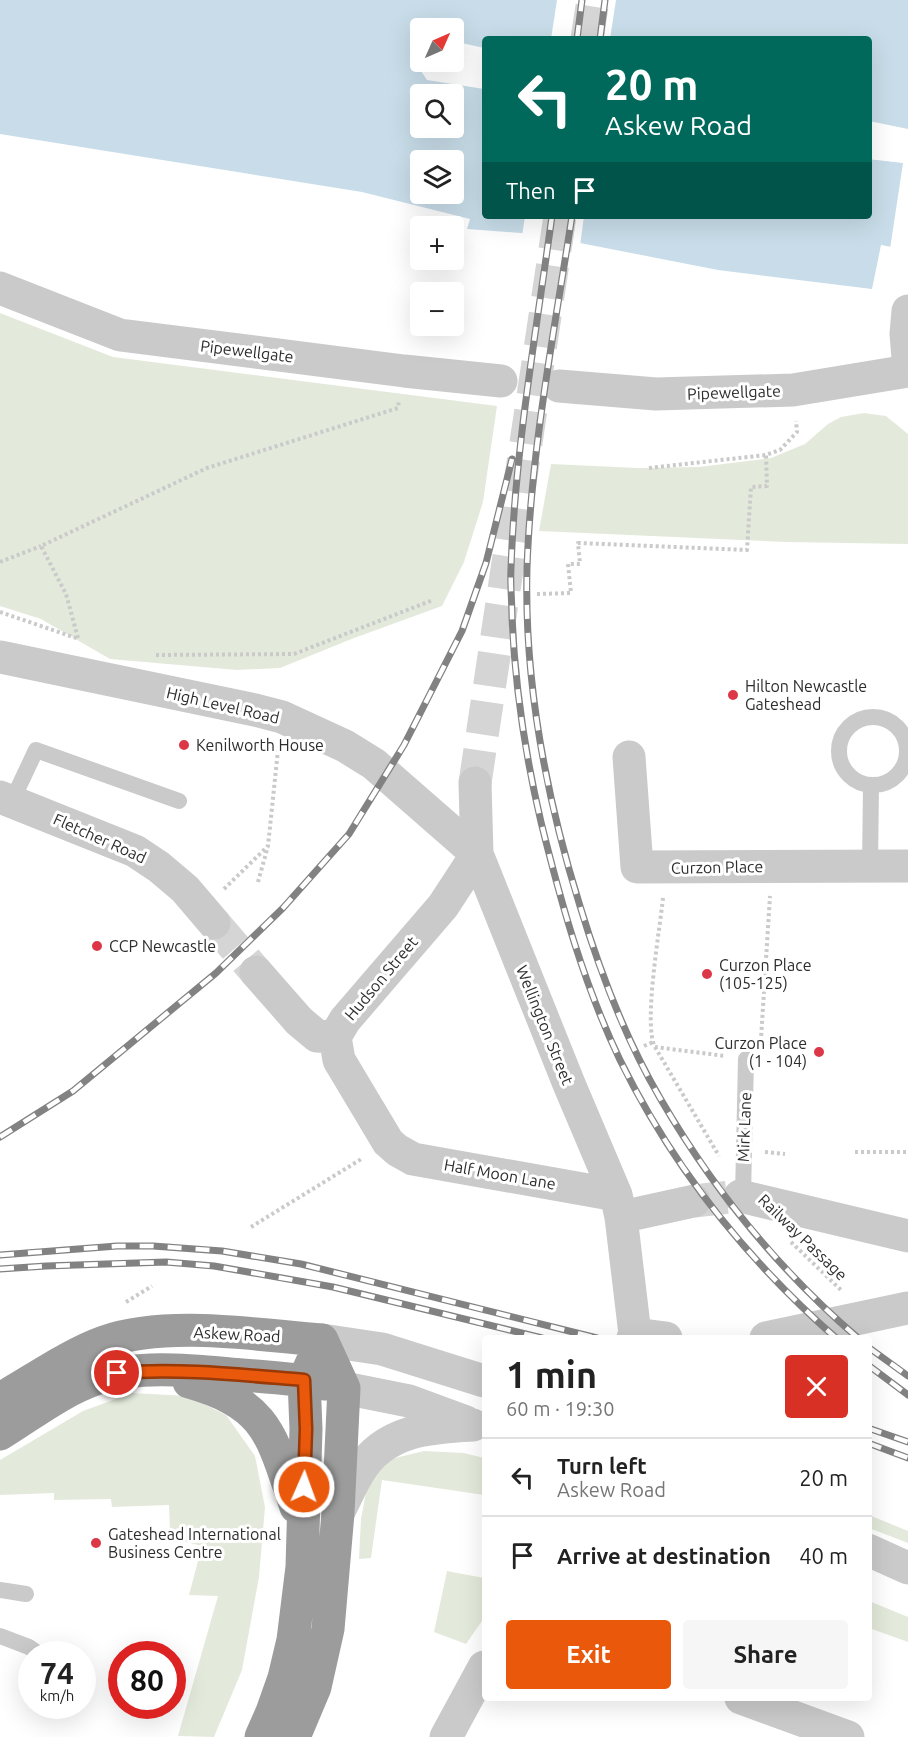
<!DOCTYPE html>
<meta charset="utf-8">
<style>
:root{--surface:#fff;--page:#f6f6f6;--text:#222;--muted:#767676;--line:#e0e0e0;--accent:#ea580c}
body{margin:0;font-family:Ubuntu,sans-serif;background:var(--page);color:var(--text);height:100vh;display:flex;flex-direction:column;font-size:22px;white-space:nowrap}
*{box-sizing:border-box;margin:0}
p{font-size:20px;color:var(--muted)}
.icon{flex:none;width:33px;height:33px;fill:none;stroke:currentColor;stroke-width:2;stroke-linecap:round;stroke-linejoin:round}
.map{position:relative;flex:1;overflow:hidden}
.panel{position:absolute;left:482px;top:1335px;width:390px;height:366px;display:flex;flex-direction:column;background:var(--surface);border-radius:6px;box-shadow:0 6px 24px #0002}
.panel>*{flex:none}
.hud{position:absolute;left:482px;top:36px;width:390px;height:183px;border-radius:6px;box-shadow:0 6px 24px #0002;background:#00695c;color:#fff;overflow:hidden}
.needle{width:39px;rotate:45deg}
.buttons{position:absolute;left:410px;top:18px;display:grid;gap:12px}
.buttons a{display:grid;place-items:center;width:54px;height:54px;border-radius:6px;background:var(--surface);box-shadow:0 6px 24px #0002;font-size:30px}
.speed{position:absolute;left:18px;top:1641px;display:flex;gap:12px;font-size:30px;font-weight:700;text-align:center}
.speed>*{display:grid;place-content:center;width:78px;height:78px;border-radius:50%;background:var(--surface);box-shadow:0 6px 24px #0002;line-height:1}
.speed small{font-size:15px;font-weight:400}
.speed .limit{border:9px solid #d22;background:#fff;color:#111}
.pin{position:absolute;display:grid;place-items:center;width:51px;height:51px;color:#fff;margin:-26px;border:3px solid #fff;border-radius:50%;box-shadow:0 2px 6px #0007}
.me{position:absolute;width:66px;margin:-33px;rotate:2deg;stroke-linejoin:round;filter:drop-shadow(0 0 4px #0008)}
.turn{display:flex;align-items:center;gap:21px;height:126px;padding:0 24px;font-size:27px}
.turn .icon{width:78px;height:78px;stroke-width:2.5}
.turn b{display:block;font-size:42px;line-height:51px}
.then{display:flex;align-items:center;height:57px;padding:0 24px;background:#0003;gap:12px;font-size:22px}
.round{display:grid;place-items:center;flex:none;width:63px;height:63px;border-radius:6px;background:var(--page)}
.headline{display:flex;align-items:center;justify-content:space-between;height:102px;padding:0 24px}
h1{font-size:36px;font-weight:700;line-height:45px}
.button{display:flex;gap:12px;margin-top:auto;padding:12px 24px}
.button a{flex:1;height:69px;border-radius:6px;background:var(--accent);color:#fff;font-size:24px;font-weight:700;line-height:69px;text-align:center}
.button a+a{background:var(--page);color:var(--text)}
ul{padding:0;list-style:none}
li{display:flex;align-items:center;gap:18px;height:78px;padding:0 24px;border-top:2px solid var(--line)}
li div{flex:1}
li b{display:block;font-size:22px}
li em{font-style:normal}
.map>svg:first-child{display:block}
.green{fill:#e3eadb}
.water{fill:#c8dde9;fill-rule:evenodd}
.pier{fill:#fff}
.lines{fill:none;stroke-linecap:round;stroke-linejoin:round}
.minor-tunnel{stroke:#d5d5d5;stroke-width:33;stroke-dasharray:33 16;stroke-linecap:butt}
.path{stroke:#cacaca;stroke-width:4;stroke-dasharray:3 3;stroke-linecap:butt}
.service{stroke:#cacaca;stroke-width:16}
.minor{stroke:#cacaca;stroke-width:33}
.tertiary{stroke:#cacaca;stroke-width:33}
.trunk{stroke:#9c9c9c;stroke-width:33}
.rail-casing{stroke:#828282;stroke-width:7}
.rail{stroke:#fff;stroke-width:4.5;stroke-dasharray:14;stroke-linecap:butt}
.route-casing{stroke:#983908;stroke-width:15}
.route{stroke:#ea580c;stroke-width:10}
.poi-dot{fill:#dc3746;stroke:#fff;stroke-width:2}
.labels{text-anchor:middle;dominant-baseline:central;stroke-width:6;stroke-linejoin:round;paint-order:stroke}
.street-label{font-size:16px;fill:#2d2d2d;stroke:#fff}
.poi-label{font-size:16px;fill:#2d2d2d;stroke:#fff;text-anchor:start}
</style>
<div class="map">
<svg width="908" height="1737" viewBox="0 0 908 1737">
<rect width="100%" height="100%" fill="#fff"/>
<path class="green" d="M0 313 113 357 497 406 483 502 464 562 442 606 354 638 280 668 237 670 110 659 41 619 0 606Z
M864 413 886 416 908 434V544L787 542 539 531 551 464 638 468 699 467 771 458 805 444 828 424 841 417Z
M132 1393 188 1396 226 1415 255 1456 265 1507 259 1577 242 1670 214 1737 178 1736 218 1596 189 1595 202 1546 178 1540 170 1531 169 1505 112 1507 111 1499 54 1500V1493L0 1495V1460L83 1411Z
M424 1451 464 1453 484 1458V1495L382 1480 371 1558 359 1559 361 1519 368 1482 391 1459Z
M869 1515 908 1531V1543L869 1528Z
M447 1571 484 1578V1618L466 1644 434 1632Z
M869 1601 908 1617V1642L869 1628Z"/>
<path class="water" d="M0 0H908V129L869 121 868 39H484V48L453 41V28H420V49L410 54 427 80 484 89V216H868L869 159 908 163V250L881 245 872 289 718 270 534 234 467 229 470 219 362 192 0 134ZM420 94H453V128H420ZM420 160H453V194H420Z"/>
<path class="pier" d="M557 0H616L610 39H551Z
M868 156 908 160V253L890 249 903 163 869 159Z
M525 216H584L580 246 522 236Z"/>
<g class="lines">
<path class="minor-tunnel" d="M587 39 593 0
M475 783 560 216
M214 923 256 972
M694 1201 740 1196"/>
<path class="path" d="M649 468 766 455 780 450 797 432 796 421
M0 562 41 546
M537 594 571 593 568 564H580L578 543 747 550 751 487 767 486 766 455
M0 612 79 639
M78 638 66 594 41 546 207 468 398 408 399 400
M156 655 294 654 433 600
M258 882 268 846
M224 889 268 846 278 750
M663 898C660 928 643 1025 655 1047L725 1056
M759 1041 761 1039 770 896
M644 1046 653 1042
M655 1047 719 1156
M765 1152 785 1154
M855 1152H908
M251 1227 363 1158
M791 1242 842 1291
M126 1302 152 1286"/>
<path class="service" d="M839 751a34 34 0 1 1 68 0a34 34 0 1 1-68 0Z
M12 801 36 750 179 801
M870 866 871 786
M743 1196 746 1059
M0 1590 26 1594
M0 1636 29 1647 39 1654"/>
<path class="minor" d="M0 288 120 335 404 371 501 381
M559 386 656 394 793 390 908 371
M0 657 255 710 282 717 345 746 374 764 477 854
M629 757 637 867 908 866
M475 783 477 854 569 1084 616 1195 621 1217 635 1334 633 1338
M0 797 135 851 159 867 185 889 214 923
M477 854 443 906 345 1020 335 1037 339 1060 388 1142 397 1150 413 1159 616 1195
M256 972 299 1021 317 1036 335 1037
M740 1196 908 1236
M621 1217 694 1201
M635 1334 666 1338
M766 1338 908 1308
M322 1340 382 1349 484 1381
M344 1388 409 1401 466 1422
M338 1513C345 1500 351 1485 359 1472 384 1430 430 1427 473 1425
M868 1550 908 1568
M741 1698 848 1737
M446 1737 484 1667"/>
<path class="tertiary" d="M908 311 906 334 908 358"/>
<path class="trunk" d="M189 1382C269 1405 271 1435 296 1507
M0 1399C32 1381 70 1354 104 1342 167 1320 256 1335 322 1340
M0 1434C31 1415 61 1391 96 1379 141 1364 195 1371 242 1375 270 1377 298 1379 325 1384
M261 1737 272 1712 284 1678 293 1640 302 1567 306 1429 304 1380 322 1340
M294 1737 315 1687 328 1629 338 1513 344 1388 322 1340"/>
<g class="rail-casing">
<path id="rail" d="M577 39 582 0
M600 39 605 0
M552 216C536 333 515 450 511 568 510 584 512 601 512 617 515 686 525 754 541 822 561 903 584 985 620 1060 672 1166 747 1260 836 1338
M572 216C554 333 531 450 527 568 524 683 546 797 580 906 600 972 625 1038 660 1098 712 1188 780 1271 858 1338
M0 1137 73 1091 216 973 283 908 349 834 404 745 462 631 486 563 512 459
M0 1255 117 1246H153L222 1251 301 1264 597 1338
M0 1269 46 1266 166 1262 214 1266 333 1287 542 1338
M868 1347 908 1376
M868 1365 908 1395
M868 1428 908 1442
M868 1443 908 1458"/>
</g>
<use href="#rail" class="rail"/>
</g>
<g class="lines">
<g class="route-casing">
<path id="route" d="M117 1373C179 1368 242 1375 304 1380L306 1429 304 1487"/>
</g>
<use href="#route" class="route"/>
</g>
<g class="poi-dot">
<circle cx="733" cy="695" r="6"/>
<circle cx="184" cy="745" r="6"/>
<circle cx="97" cy="946" r="6"/>
<circle cx="707" cy="974" r="6"/>
<circle cx="819" cy="1052" r="6"/>
<circle cx="96" cy="1543" r="6"/>
</g>
<g class="labels">
<g class="street-label">
<text transform="translate(247 351) rotate(7)">Pipewellgate</text>
<text transform="translate(734 392) rotate(-2)">Pipewellgate</text>
<text transform="translate(223 705) rotate(13)">High Level Road</text>
<text transform="translate(100 838) rotate(24)">Fletcher Road</text>
<text transform="translate(717 867) rotate(-1)">Curzon Place</text>
<text transform="translate(381 978) rotate(-50)">Hudson Street</text>
<text transform="translate(545 1025) rotate(68)">Wellington Street</text>
<text transform="translate(744 1127) rotate(-88)">Mirk Lane</text>
<text transform="translate(500 1174) rotate(10)">Half Moon Lane</text>
<text transform="translate(803 1237) rotate(44)">Railway Passage</text>
<text transform="translate(237 1334) rotate(3)">Askew Road</text>
</g>
<g class="poi-label">
<text x="745" y="686">Hilton Newcastle<tspan x="745" dy="18">Gateshead</tspan></text>
<text x="196" y="745">Kenilworth House</text>
<text x="109" y="946">CCP Newcastle</text>
<text x="719" y="965">Curzon Place<tspan x="719" dy="18">(105-125)</tspan></text>
<text x="807" y="1043" text-anchor="end">Curzon Place<tspan x="807" dy="18">(1 - 104)</tspan></text>
<text x="108" y="1534">Gateshead International<tspan x="108" dy="18">Business Centre</tspan></text>
</g>
</g>
</svg>
<div class="buttons">
<a><svg class="needle" viewBox="-14 -14 28 28"><path d="M0-13l5 13h-10z" fill="#e53935"/><path d="M0 13l5-13h-10z" fill="#767676"/></svg></a>
<a><svg class="icon" aria-label="search" viewBox="0 0 24 24"><circle cx="10" cy="10" r="6"/><path d="M15 15l6 6"/></svg></a>
<a><svg class="icon" aria-label="layers" viewBox="0 0 24 24"><path d="M12 4l9 5-9 5-9-5zM3 14l9 5 9-5"/></svg></a>
<a>+</a>
<a>−</a>
</div>
<div class="speed"><div>74<small>km/h</small></div><div class="limit">80</div></div>
<div class="pin" style="left:117px;top:1373px;background:#d93025"><svg class="icon" aria-label="arrive" viewBox="0 0 24 24"><path d="M6 21V4h12l-3 4 3 4H6"/></svg></div>
<svg class="me" style="left:304px;top:1487px" viewBox="-20 -20 40 40"><circle r="17" fill="#ea580c" stroke="#fff" stroke-width="3"/><path d="M0-11L8 9 0 5-8 9z" fill="#fff"/></svg>
<div class="hud">
<div class="turn"><svg class="icon" aria-label="left" viewBox="0 0 24 24"><path d="M17 20v-9H6M10 6l-5 5 5 5"/></svg><div><b>20 m</b>Askew Road</div></div>
<div class="then">Then<svg class="icon" aria-label="arrive" viewBox="0 0 24 24"><path d="M6 21V4h12l-3 4 3 4H6"/></svg></div>
</div>
<section class="panel">
<div class="headline"><div><h1>1 min</h1><p>60 m · 19:30</p></div><a class="round" style="background:#d93025;color:#fff"><svg class="icon" aria-label="close" viewBox="0 0 24 24"><path d="M6 6l12 12M18 6L6 18"/></svg></a></div>
<ul>
<li><svg class="icon" aria-label="left" viewBox="0 0 24 24"><path d="M17 20v-9H6M10 6l-5 5 5 5"/></svg><div><b>Turn left</b><p>Askew Road</p></div><em>20 m</em></li>
<li><svg class="icon" aria-label="arrive" viewBox="0 0 24 24"><path d="M6 21V4h12l-3 4 3 4H6"/></svg><div><b>Arrive at destination</b></div><em>40 m</em></li>
</ul>
<div class="button"><a>Exit</a><a>Share</a></div>
</section>
</div>
